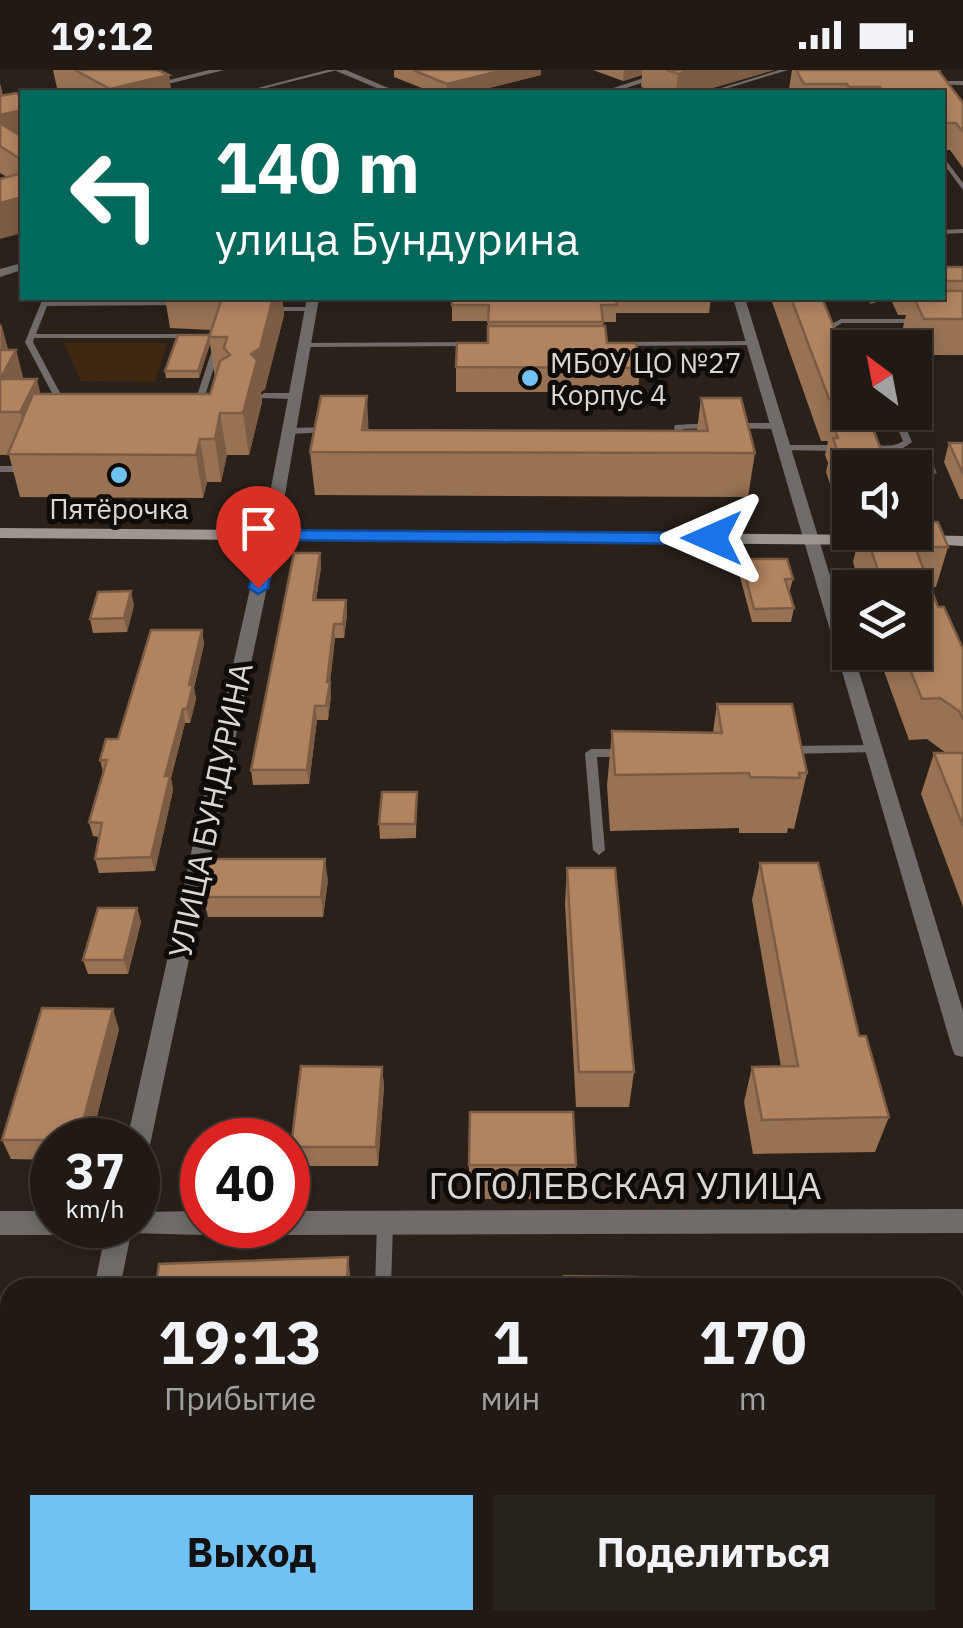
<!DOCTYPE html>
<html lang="ru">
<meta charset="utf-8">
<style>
:root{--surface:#201914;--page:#28221d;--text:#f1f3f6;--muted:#a2a0a0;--line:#3d3834;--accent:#72c1f5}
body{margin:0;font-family:"IBM Plex Sans",sans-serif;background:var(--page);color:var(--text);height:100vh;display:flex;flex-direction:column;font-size:38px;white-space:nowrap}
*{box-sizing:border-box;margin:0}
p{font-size:32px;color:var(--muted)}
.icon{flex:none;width:55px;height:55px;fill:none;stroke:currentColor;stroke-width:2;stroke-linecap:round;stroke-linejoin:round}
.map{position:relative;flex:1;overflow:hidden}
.panel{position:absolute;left:0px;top:1208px;width:965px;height:352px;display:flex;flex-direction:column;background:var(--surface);border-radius:30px 30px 0 0;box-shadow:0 5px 15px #0003,0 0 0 2px var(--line)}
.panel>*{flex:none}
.banner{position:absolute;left:20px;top:20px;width:925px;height:210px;border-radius:0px;box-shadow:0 5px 15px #0003,0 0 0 2px var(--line);background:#00695c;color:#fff;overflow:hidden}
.needle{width:65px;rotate:328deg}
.controls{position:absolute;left:832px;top:260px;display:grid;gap:20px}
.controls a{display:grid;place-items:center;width:100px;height:100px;border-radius:0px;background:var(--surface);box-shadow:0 5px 15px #0003,0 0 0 2px var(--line);font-size:50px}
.speed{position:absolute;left:30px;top:1048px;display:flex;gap:20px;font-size:50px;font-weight:700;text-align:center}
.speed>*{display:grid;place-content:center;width:130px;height:130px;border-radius:50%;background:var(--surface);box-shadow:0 5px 15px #0003,0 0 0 2px var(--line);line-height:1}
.speed small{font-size:25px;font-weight:400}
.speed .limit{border:15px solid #d22;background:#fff;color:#111}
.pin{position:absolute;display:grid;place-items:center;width:85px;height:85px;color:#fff;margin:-102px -42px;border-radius:50% 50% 50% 0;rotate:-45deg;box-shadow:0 0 10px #0007}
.pin .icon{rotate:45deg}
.me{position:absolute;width:110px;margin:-55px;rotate:270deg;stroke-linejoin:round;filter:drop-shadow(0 0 8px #0008)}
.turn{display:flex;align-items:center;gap:35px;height:210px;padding:0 30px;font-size:45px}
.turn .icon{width:130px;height:130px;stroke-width:2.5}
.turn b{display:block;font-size:70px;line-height:85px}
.eta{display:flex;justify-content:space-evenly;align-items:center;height:170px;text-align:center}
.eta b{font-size:60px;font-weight:800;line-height:70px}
.action{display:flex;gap:20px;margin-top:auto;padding:20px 30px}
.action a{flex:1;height:115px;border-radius:0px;background:var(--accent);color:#111;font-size:40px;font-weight:800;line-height:115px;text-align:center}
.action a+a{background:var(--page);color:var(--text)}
.status{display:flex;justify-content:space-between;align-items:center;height:70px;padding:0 50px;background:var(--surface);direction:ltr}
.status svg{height:28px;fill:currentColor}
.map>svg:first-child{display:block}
.green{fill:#402711}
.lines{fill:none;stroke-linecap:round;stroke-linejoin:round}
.lane{fill:#716c69;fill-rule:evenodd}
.street{fill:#716c69;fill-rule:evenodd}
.secondary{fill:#9e9791;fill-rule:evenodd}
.wall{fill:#987253}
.shaded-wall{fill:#7c5c44}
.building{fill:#b18461;stroke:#7c5c44;stroke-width:2.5}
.route{fill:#1a73e8;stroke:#114b97;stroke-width:2.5}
.poi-dot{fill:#72c1f5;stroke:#0f0b09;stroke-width:4}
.labels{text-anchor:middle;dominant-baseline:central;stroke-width:10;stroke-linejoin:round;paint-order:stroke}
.far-poi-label{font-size:28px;fill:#ddd7d3;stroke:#0f0b09;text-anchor:start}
.street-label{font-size:32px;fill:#ddd7d3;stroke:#0f0b09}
.near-street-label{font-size:38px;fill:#ddd7d3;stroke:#0f0b09}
</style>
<div class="status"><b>19:12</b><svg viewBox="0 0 49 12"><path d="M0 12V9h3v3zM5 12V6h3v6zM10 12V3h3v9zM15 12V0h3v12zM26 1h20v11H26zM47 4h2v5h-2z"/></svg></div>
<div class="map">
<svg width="963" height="1558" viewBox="0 0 963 1558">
<rect width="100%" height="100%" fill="#2a211a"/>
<path class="green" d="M64 273H167L155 312 81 311Z"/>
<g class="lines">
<path class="lane" d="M327 0H337L250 22H242Z
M779 0H788L715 22H708Z
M930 11H963V15L928 14Z
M942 85 963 113V120L942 92Z
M963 159V163L942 164V160Z
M43 228H49L48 232 182 231 186 233 182 235 47 236 36 264H192L196 266 192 268H34L33 272 68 338 61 340 25 272Z
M868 228H874L877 232 870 234Z
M263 237H311L315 239 311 241H263Z
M841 249H920L924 251 920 253H842L832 259 836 269 829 271 824 258Z
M752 271H755V275L621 276 617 274 621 272Z
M474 272V276H471L304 277 300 275 304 273Z
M214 274 221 276 201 338 194 340 193 338Z
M264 323H293L297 326 293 329 261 328 260 326Z
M858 342H899L912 372 899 381 863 380 862 378C874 372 891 380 903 371L892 345H862Z
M712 353 715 354V358L683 359 687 377 680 379 674 357 675 355Z
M732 353H777L781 356 777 359 729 358V354Z
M330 357 334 360 333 362 288 364 284 361 288 358Z
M783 375H841L845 378 841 381 780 380 779 378Z
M0 396H20L25 399 20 402H0Z
M873 675 879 679 877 682 786 684 780 680 786 676Z
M591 679H626L632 683 626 687H597L605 780 599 785 593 780 585 683Z
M385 1146 391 1148 393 1153 391 1218H375L377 1153 379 1148Z"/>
<path class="street" d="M209 0H224L136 22H121Z
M334 0H346L398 22H386Z
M668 0H681L614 22H601Z
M22 193V200L0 207V199Z
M307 228H319L278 465 150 1075 147 1082 138 1086V1070H127L262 465Z
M733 228H745L850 571V582H853L963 941V987L955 985 952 978Z
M963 1139V1163L288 1165 279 1161 276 1155H288V1141Z
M0 1141H52V1155H64L61 1161 52 1165H0Z
M202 1141V1155H214L211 1161 202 1165 131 1163 120 1218H94L107 1155H138V1142Z
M23 1550H53L52 1558H20Z"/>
<path class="secondary" d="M0 458 883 465 891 470 883 475 0 468Z
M917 465 963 466V476L911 473 909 470Z"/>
</g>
<path class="wall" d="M53 0H158L169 5 171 22H65L57 18Z
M394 0H541V5L473 22H432L394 7Z
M593 0H774L699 22H655L641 17 642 5 623 11Z
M792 0H941L940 3 963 33V98L950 80H942V22H791L789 19Z
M0 14 3 25 22 27V163L7 107 0 103Z
M942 197H963V285H915V278H912L903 257 906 245H898L892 232 893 228H942Z
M165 228H282L284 245 265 319 261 322 262 332 249 385H227L221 412H207L203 428 20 427 9 385H0V253L8 280H16L23 309 40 324H210L215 308 210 274 199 308H166L165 301 209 265 211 260 170 258Z
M452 228H711L709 243H616V252H603L607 273 640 298 638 322H456V297L488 273V251H452Z
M773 228H822L850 297V342H865L863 351 881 380 935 402 926 436H915V398H850V436H837L826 402 828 393 825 385 828 371H821L772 232Z
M701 328 755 383 748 427 315 425 310 382 369 360 697 361Z
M949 373H963V429H960L944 392Z
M860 462H915L948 477 936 517H931L938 537 963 579V837L921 724 934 683H946L927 669 909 670 877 582H915V518H861L853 492Z
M320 483 321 497 316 530H346L347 544 344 568H335L330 612 331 626 328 650H317L309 714 253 715 251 700Z
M741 489 793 509 789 523 794 538 791 552H752L739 503Z
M134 535 127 562 93 563 90 549Z
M202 560 204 574 194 618 196 629 190 653H185L171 708 173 720 155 801 99 803 95 789 99 767 93 766 89 752 103 702 100 690 118 669Z
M717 634 807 703 794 759 788 758 787 763H739V758L610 761 607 716 612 661 713 662Z
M417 722 416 768 380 769 379 754Z
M760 793 859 966 889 1047 875 1082 753 1084 744 1032 752 997H781L752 830Z
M567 798 634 1002 629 1037H576L565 834Z
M328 810 323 847H208L203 827Z
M137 838 141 852 128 904H88L83 890Z
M119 959 91 1070H52V1090L11 1089 2 1070Z
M382 997 384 1016 378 1096H295L291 1077Z
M469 1095H576L573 1129H469Z
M731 1550H855L887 1558H730Z"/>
<path class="shaded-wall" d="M503 0H541V5L473 22H447V14Z
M624 0H642V5L623 11Z
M691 0H774L699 22H676L678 4Z
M169 5 171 22H111L110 19Z
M0 14 7 44 22 40V73L0 76Z
M22 127V163L0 169V133Z
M273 228H282L284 245 265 319 261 322 262 332 249 385 243 343 251 284Z
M1 253 11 290 16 280 27 322 0 316Z
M209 268 210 274 199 308 198 301Z
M37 309 47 351 31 385 20 342Z
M367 326 369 368 362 360Z
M220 343 227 385 221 412 215 369Z
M200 369 207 412 203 428 196 385Z
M320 483 321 497 314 544 313 530Z
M131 521 134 535 127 562 124 548Z
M346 530 347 544 344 568 343 554Z
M334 554 335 568 330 612 331 626 328 650 327 612Z
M202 560 204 574 194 618 196 629 190 653 187 639 189 615Z
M315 636 317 650 309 714 307 700Z
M183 639 185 653 171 708 173 720 155 801 151 787 165 706Z
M325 789 328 810 323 847 321 827Z
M137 838 141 852 128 904 124 890Z
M113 939 119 959 91 1070H78Z
M382 997 384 1016 378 1096 376 1077Z
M348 1187 352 1218H347Z"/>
<path class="building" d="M75 0H158L169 5 110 19Z
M413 0H503L447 14Z
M667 0H691L678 4Z
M796 0H938L963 33V62L956 53H942V22H884L880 17H849L847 14H804Z
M16 23 22 27V40L0 45V26Z
M0 53 22 67V90L0 76Z
M22 103V127L0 133V109Z
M942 197H963V211H942Z
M942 221H963V249H924L914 228H942Z
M222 228H273L260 278 251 284 257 290 243 343H220L215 369H200L196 385 8 384 33 324H210L220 291 230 285 224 278 227 267H209Z
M452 228H616L617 235H601L603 252H488L489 235H452Z
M791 228H822L850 297V329H829Z
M488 256H605L607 273H636L640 298 456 297 457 273H488Z
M178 265H210L198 301H165Z
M0 280H16L0 309H37L20 342H0Z
M321 326H367L362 360 708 361 701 328H741L755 383 310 382Z
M832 351H870L881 380H926L935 402H915V398H850V401H844L833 368H838Z
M949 373H963V404Z
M915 452H938L948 477H915L938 537H944L963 579V650L959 641 940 628 922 629 903 582H915V518H884L865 462H915Z
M294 483H320L313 530H346L343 554H334L327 612H330L326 636H315L307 700H251Z
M741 489H787L793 509H785L794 538 754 539Z
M131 521 124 548 90 549 98 522Z
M151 560H202L189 615H193L187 639H183L165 706H170L151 787 95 789 102 753 89 752 107 690H100L106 669H118Z
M717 634H792L807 703H799L800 708 750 707 749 703 615 705 612 661 722 663Z
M934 683H963V756Z
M382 722H417L415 754H379Z
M210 789H325L321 827H203Z
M760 793H818L859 966H866L889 1047 762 1050 752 997 798 996Z
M567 798H615L634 1002H579Z
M98 838H137L124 890H83Z
M42 938 113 939 78 1070H2Z
M301 996 382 997 376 1077H291Z
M470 1042H573L576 1095H469Z
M348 1187 347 1218H156L159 1194Z
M564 1206 636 1207 637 1218H564Z
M736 1550H855L887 1553V1558H736Z"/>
<path class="route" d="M270 460 712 463 721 468 712 474 278 470 268 518 258 524 249 518 261 465Z"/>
<g class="poi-dot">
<circle cx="530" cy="308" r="10"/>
<circle cx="119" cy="405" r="10"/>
</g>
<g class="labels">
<g class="far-poi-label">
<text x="550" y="292">МБОУ ЦО №27<tspan x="550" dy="32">Корпус 4</tspan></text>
<text x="119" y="438" text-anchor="middle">Пятёрочка</text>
</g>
<g class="street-label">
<text transform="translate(210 740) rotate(-78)">УЛИЦА БУНДУРИНА</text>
</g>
<g class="near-street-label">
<text x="625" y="1114">ГОГОЛЕВСКАЯ УЛИЦА</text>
</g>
</g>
</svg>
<div class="controls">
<a><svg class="needle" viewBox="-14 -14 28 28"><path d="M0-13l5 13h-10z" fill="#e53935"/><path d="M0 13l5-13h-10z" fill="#a2a0a0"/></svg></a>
<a><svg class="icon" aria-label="sound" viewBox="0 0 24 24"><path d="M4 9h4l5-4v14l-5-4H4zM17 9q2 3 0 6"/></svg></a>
<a><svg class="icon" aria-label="layers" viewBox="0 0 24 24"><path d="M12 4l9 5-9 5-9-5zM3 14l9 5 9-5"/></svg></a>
</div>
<div class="speed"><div>37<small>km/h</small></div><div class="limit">40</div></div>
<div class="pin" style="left:258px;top:518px;background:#d93025"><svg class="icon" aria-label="arrive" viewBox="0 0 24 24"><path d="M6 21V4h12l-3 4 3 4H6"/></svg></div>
<svg class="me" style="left:712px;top:468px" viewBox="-20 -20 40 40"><path d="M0-17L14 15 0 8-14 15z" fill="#1a73e8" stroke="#fff" stroke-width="4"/></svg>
<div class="banner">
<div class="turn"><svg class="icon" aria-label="left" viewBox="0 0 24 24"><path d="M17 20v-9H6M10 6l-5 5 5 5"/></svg><div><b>140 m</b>улица Бундурина</div></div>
</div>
<section class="panel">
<div class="eta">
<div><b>19:13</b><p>Прибытие</p></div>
<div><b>1</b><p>мин</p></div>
<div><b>170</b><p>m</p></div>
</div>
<div class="action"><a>Выход</a><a>Поделиться</a></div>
</section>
</div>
